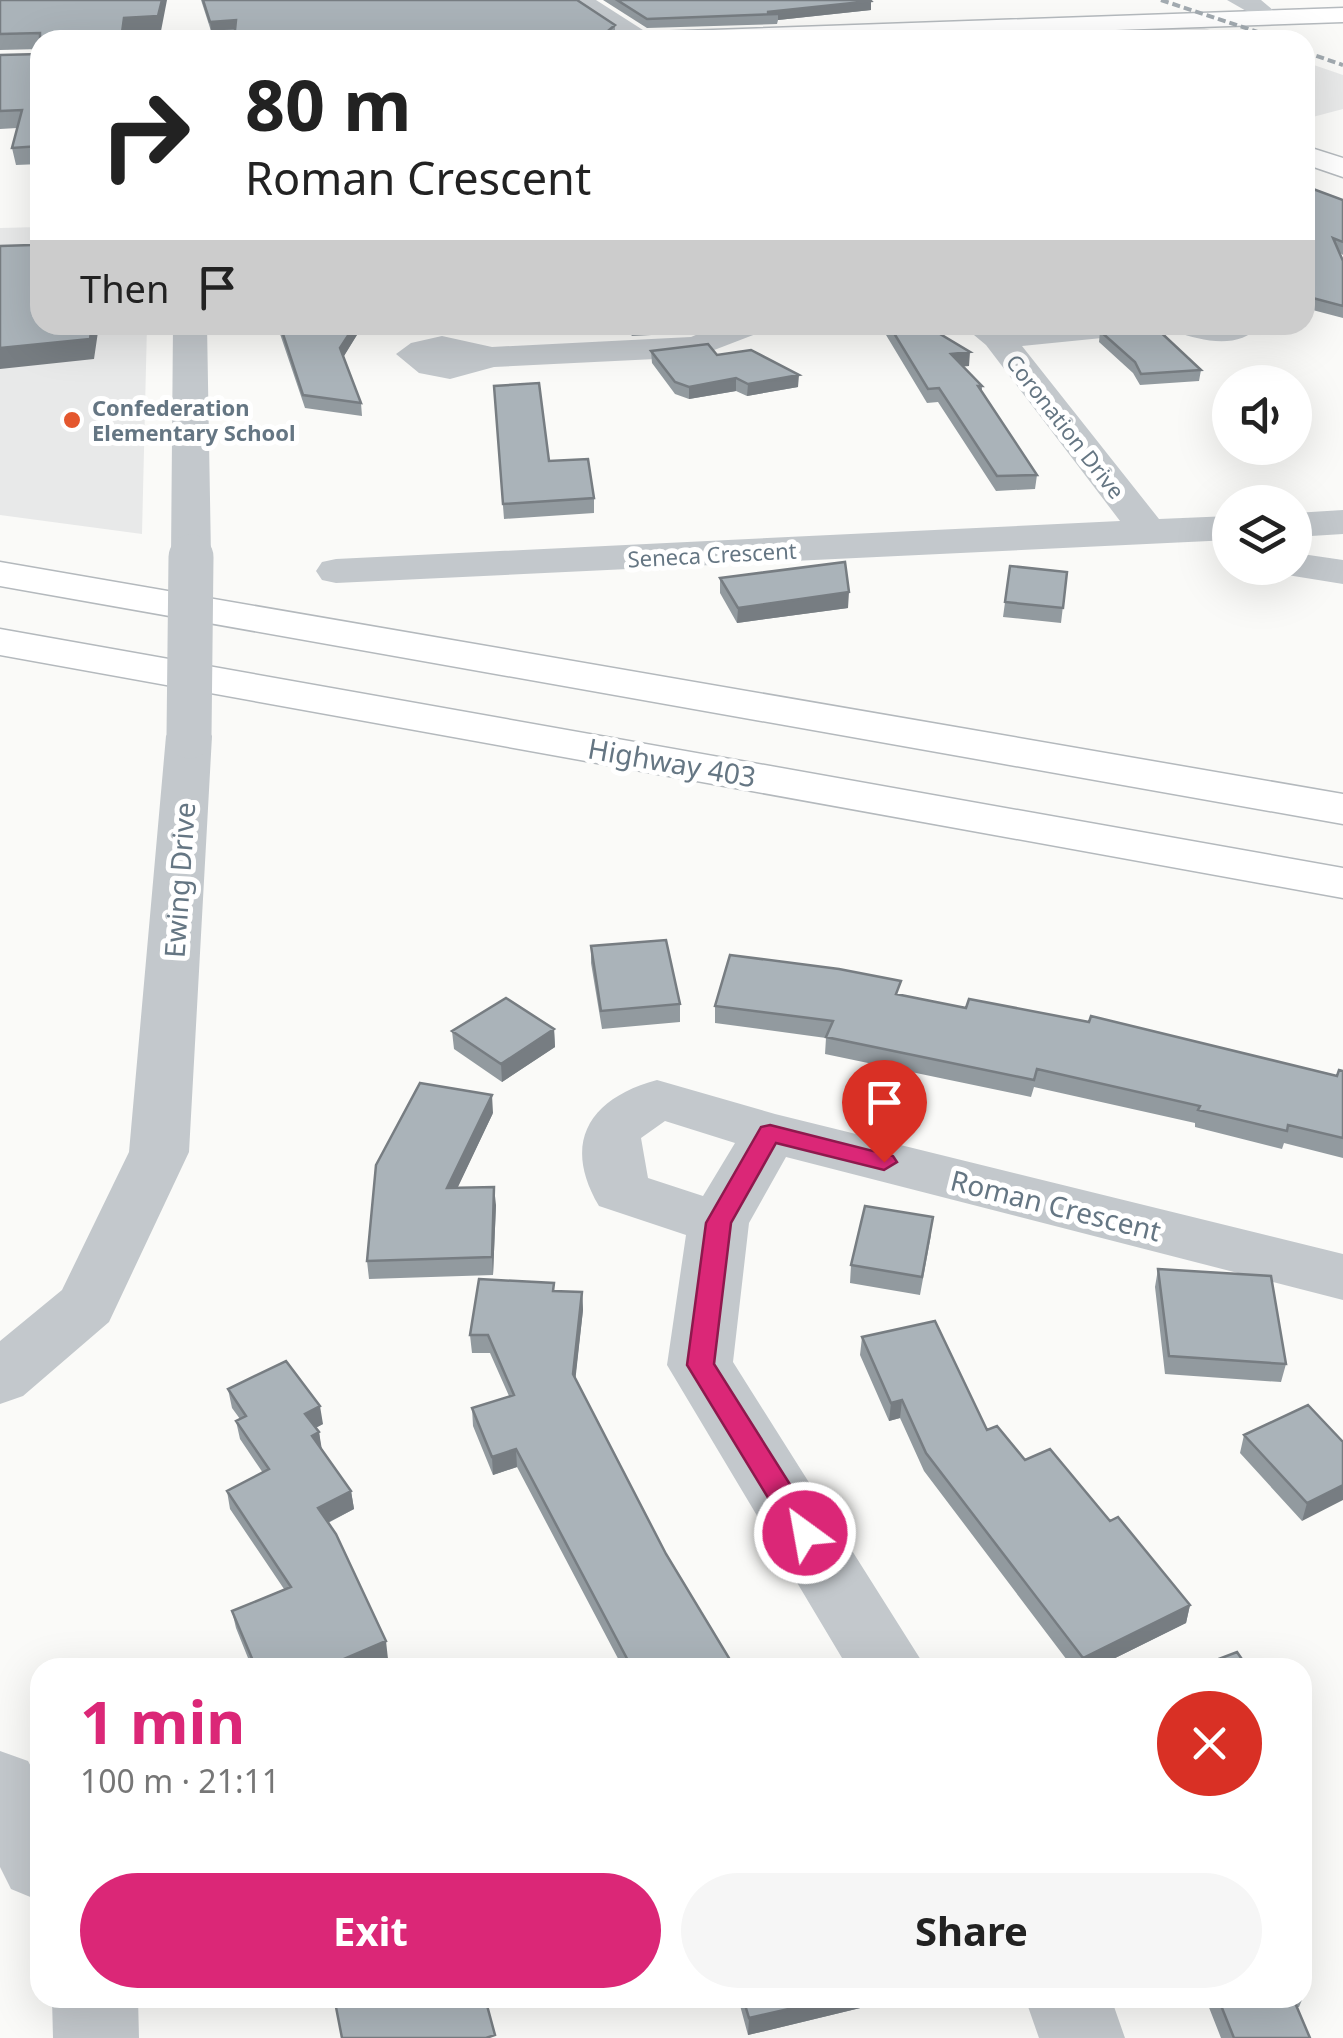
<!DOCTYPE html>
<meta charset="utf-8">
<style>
:root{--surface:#fff;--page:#f6f6f6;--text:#222;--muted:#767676;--accent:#db2777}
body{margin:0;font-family:"Noto Sans",sans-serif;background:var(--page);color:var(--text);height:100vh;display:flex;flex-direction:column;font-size:38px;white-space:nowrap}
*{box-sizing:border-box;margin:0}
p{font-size:32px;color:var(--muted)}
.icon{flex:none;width:55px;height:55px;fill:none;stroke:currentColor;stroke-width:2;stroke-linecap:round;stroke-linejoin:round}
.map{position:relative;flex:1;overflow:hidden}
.panel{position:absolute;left:30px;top:1658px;width:1282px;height:350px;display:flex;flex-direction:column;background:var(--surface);border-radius:30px;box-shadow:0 10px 40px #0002}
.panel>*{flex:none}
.guide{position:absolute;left:30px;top:30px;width:1285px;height:305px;border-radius:30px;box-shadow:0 10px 40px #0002;background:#fff;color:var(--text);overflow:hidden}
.controls{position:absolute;left:1212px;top:365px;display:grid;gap:20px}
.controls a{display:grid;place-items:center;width:100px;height:100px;border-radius:50%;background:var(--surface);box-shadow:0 10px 40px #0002;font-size:50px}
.pin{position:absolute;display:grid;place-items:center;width:85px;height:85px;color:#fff;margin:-102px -42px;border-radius:50% 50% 50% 0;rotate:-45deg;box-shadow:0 0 10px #0007}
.pin .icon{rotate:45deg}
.me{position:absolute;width:110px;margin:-55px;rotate:328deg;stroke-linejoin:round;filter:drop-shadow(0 0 8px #0008)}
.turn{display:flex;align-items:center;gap:35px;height:210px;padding:0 50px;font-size:45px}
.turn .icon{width:130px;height:130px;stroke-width:2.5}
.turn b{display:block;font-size:70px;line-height:85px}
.then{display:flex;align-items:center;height:95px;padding:0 50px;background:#0003;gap:20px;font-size:38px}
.round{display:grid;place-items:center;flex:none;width:105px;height:105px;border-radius:52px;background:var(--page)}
.head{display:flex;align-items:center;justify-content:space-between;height:170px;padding:0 50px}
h1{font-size:60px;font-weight:700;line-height:75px;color:var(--accent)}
.cta{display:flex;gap:20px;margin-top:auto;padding:20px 50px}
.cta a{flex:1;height:115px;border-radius:60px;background:var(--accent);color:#fff;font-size:40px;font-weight:700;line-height:115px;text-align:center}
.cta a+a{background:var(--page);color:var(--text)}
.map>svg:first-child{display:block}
.built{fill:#e8e9e9}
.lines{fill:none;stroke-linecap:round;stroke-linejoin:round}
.major-casing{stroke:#b5babe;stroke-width:3}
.highway-casing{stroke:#b4b9bd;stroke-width:3}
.minor{fill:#c3c8cc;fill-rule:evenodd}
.major{fill:#fff;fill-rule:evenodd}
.highway{fill:#fff;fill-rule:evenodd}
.rail{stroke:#a2aab0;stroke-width:4;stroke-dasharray:8 4;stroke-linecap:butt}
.minor-bridge{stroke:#c3c8cc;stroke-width:45}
.wall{fill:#929a9f}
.shaded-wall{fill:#777d82}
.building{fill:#aab3b9;stroke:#777d82;stroke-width:2.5}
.route{fill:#db2777;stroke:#8e194d;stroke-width:2.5}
.poi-dot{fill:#e4572e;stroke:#fff;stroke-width:4}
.labels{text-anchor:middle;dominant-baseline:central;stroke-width:10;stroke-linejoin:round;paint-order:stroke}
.far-poi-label{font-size:22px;font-weight:bold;fill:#657683;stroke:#fff;text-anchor:start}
.far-street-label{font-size:22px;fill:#657683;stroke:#fff}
.street-label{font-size:28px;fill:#657683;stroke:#fff}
</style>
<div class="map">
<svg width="1343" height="2038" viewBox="0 0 1343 2038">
<rect width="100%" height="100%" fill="#fafaf8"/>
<path class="built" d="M1201 27 1240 40 1053 39 1069 31Z
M1305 62 1343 75V109L1305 119Z
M40 227V325H147L142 534 0 515V228Z"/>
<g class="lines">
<g class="major-casing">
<path id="major" d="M1343 8V22L833 40H613L625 33Z
M1305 146 1343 158V177L1305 164Z"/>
</g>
<g class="highway-casing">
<path id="highway" d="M0 562 1343 794V824L0 586Z
M0 629 1343 868V898L0 655Z"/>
</g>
<path class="minor" d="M568 0H596L657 39 630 40Z
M1227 0H1261L1281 17 1269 24Z
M173 325H207L211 557 205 566 191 569 177 566 171 557Z
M720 325H766L761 332 696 357 494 367 450 379 419 373 396 354 411 343 442 336 492 347 691 337Z
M962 325H1149L1144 332 1132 335 1022 346 1159 519 1230 516V540L336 583 322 580 316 571 322 562 336 559 1120 521 986 345Z
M1172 325H1259C1241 350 1201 341 1177 332Z
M1343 510V534L1295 537V513Z
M1295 553 1343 560V584L1281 574 1276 568H1295Z
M189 722 205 726 212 736 189 1152 109 1322 23 1396 0 1404V1341L62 1290 129 1152 166 736 173 726Z
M657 1080 775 1114 1343 1254V1300L786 1157 749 1223 733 1362 926 1668H848L667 1365 686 1235 599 1206C561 1142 590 1098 657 1080ZM665 1121 735 1143 703 1196 648 1178 641 1138Z
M0 1751 28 1761 40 1783V1901L11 1889 0 1867Z
M52 1998H138L139 2038H53Z
M1025 1998H1111L1125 2038H1039Z"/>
<use href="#major" class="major"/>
<use href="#highway" class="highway"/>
<path class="rail" d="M1161 0 1282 40
M1305 52 1343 65"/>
<path class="minor-bridge" d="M189 736 191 557"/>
</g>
<path class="wall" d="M0 0 161 31 40 40V164L16 165 12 148 17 128 0 129V55L40 54V49L0 50Z
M201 0H577L615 25V34L901 40 235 30 211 31Z
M603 0H870L871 1V10L778 20 777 24 647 28Z
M1305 186 1343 200V255L1340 253 1343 261V318L1305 308Z
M277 325H416L360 330 343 357 361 403 362 416 305 408Z
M623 325H690V333L632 336Z
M880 325H925L969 366H963L982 386V392L1037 475 1035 489 996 491 938 402 927 403Z
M1100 331 1201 370 1199 381 1140 385 1133 373 1099 342Z
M651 351 717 355 798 387 747 396 736 391 689 399 675 394 652 363Z
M494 386 549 461 594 498V513L504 519Z
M1010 566 1067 572 1061 623 1003 617Z
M720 578 848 608 737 623 720 593Z
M591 946 680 1004V1022L602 1029 591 963Z
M899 995 1337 1076 1343 1071V1158L1284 1143 1282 1149 1195 1127V1123L1034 1087 1031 1097 825 1054 826 1038 715 1023V1006Z
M554 1029 555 1047 502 1082 454 1049 452 1031Z
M493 1113 457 1188 496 1205 493 1275 369 1279 367 1261Z
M931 1235 920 1295 850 1283 851 1265Z
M1158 1269 1286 1364 1281 1382 1165 1374 1155 1287Z
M554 1283V1291L582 1292 583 1310 575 1379 666 1554 735 1668H623L517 1467 493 1475 473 1426 472 1408 509 1396 490 1353H472L470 1335Z
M862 1337 1025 1460 1110 1521 1190 1605 1186 1623 1095 1668H1073L924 1471 900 1418 889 1421 860 1355Z
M228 1389 323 1424 315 1428 319 1432 321 1449 351 1491 354 1509 328 1523 388 1659 368 1668H252L236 1628 232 1611 284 1589 230 1509 227 1491 263 1473 240 1439 236 1421 240 1419 232 1408Z
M1244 1435 1343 1442 1302 1521 1240 1453Z
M1302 1983 1306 1990 1299 2007H1297L1310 2038H1221L1208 2005 1211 1998H1302Z
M738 1998H885V2002L748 2035Z"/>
<path class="shaded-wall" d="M162 0H167L161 31 126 34V40H121L124 18Z
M871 1V10L778 20V14L767 12Z
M236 20 237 29 211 31 210 22Z
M92 325H99L94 359 0 369V348Z
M355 325H416L360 330 341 361 340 348Z
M970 352 969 366 950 368 951 354Z
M799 375 798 387 747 396 748 384Z
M736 378V391L689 399V387Z
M849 592 848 608 737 623 738 608Z
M554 1029 555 1047 502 1082 501 1064Z
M492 1095 493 1113 449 1206 447 1188Z
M494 1187 496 1205 493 1275 492 1257Z
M582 1292 583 1310 574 1392 573 1374Z
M902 1400 900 1418 889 1421 891 1403Z
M320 1406 323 1424 308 1432 305 1414Z
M319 1432 322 1450 312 1436Z
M516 1449 517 1467 493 1475 492 1457Z
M1343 1485V1500L1302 1521 1307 1503Z
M351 1491 354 1509 321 1526 318 1508Z
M1190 1605 1186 1623 1095 1668H1081L1083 1658Z
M386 1641 388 1659 368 1668H331L330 1665Z
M837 1998H885V2002L748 2035 749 2018Z"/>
<path class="building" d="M0 0H162L158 16 124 18 121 40H40V146L12 148 22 110 0 111V55L40 54V33L0 34Z
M203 0H577L615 25 609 30 613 34 867 33 901 40H234L236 20 210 22Z
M617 0H870L871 1 767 12 778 14 647 19Z
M1305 186 1343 200V242L1333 238 1343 261V306L1305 296Z
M40 215V325H92L90 339 0 348V246L32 245Z
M280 325H355L340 348 361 403 303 395Z
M889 325H925L970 352 951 354 982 386H978L1037 475 997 476 939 388 928 389Z
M1135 325H1153L1201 370 1141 374 1135 362 1100 331Z
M708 344 717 355 751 350 799 375 748 384 736 378 689 387 675 382 651 351Z
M539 383 549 461 588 459 594 498 503 504 494 386Z
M845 562 849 592 738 608 720 578Z
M1010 566 1067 572 1063 608 1005 602Z
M666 940 680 1004 601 1011 591 946Z
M730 955 839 969 901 981 896 994 966 1008 969 999 1089 1022 1091 1016 1337 1076 1339 1070 1343 1071V1138L1288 1125 1287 1131 1198 1110 1200 1106 1037 1069 1034 1080 826 1037 833 1021 715 1006Z
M506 998 554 1029 501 1064 452 1031Z
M420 1083 492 1095 447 1188 494 1187 492 1257 367 1261 376 1165Z
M865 1206 933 1217 922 1277 851 1265Z
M1158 1269 1271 1276 1286 1364 1169 1356Z
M479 1279 554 1283 553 1291 582 1292 573 1374 666 1554 735 1668H632L516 1449 492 1457 472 1408 514 1395 488 1335H470Z
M935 1321 987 1430 997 1426 1025 1460 1050 1449 1110 1521 1118 1517 1190 1605 1083 1658 926 1453 902 1400 891 1403 862 1337Z
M286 1361 320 1406 305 1414 319 1432 312 1436 351 1491 318 1508 336 1534 386 1641 330 1665 331 1668H256L232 1611 291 1587 227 1491 269 1469 236 1421 246 1416 228 1389Z
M1308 1405 1343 1442V1485L1307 1503 1244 1435Z
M1237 1652 1248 1668H1195Z
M349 1998H485L495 2035 486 2038H342L335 2002Z
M743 1998H837L749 2018Z
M1218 1998H1293L1310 2038H1234Z"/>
<path class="route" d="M770 1125 893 1156 897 1162 884 1170 776 1143 731 1223 714 1364 815 1524 820 1533 815 1542 805 1545 795 1542 687 1365 706 1223 761 1127Z"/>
<circle class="poi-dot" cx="72" cy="420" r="10"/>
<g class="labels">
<g class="far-poi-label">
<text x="92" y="407">Confederation<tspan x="92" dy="25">Elementary School</tspan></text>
</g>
<g class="far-street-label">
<text transform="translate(1066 426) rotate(52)">Coronation Drive</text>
<text transform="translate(712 554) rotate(-3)">Seneca Crescent</text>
</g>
<g class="street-label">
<text transform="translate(672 762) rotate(10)">Highway 403</text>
<text transform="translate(179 880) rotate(-86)">Ewing Drive</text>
<text transform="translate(1056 1205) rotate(14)">Roman Crescent</text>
</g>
</g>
</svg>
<div class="controls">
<a><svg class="icon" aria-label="sound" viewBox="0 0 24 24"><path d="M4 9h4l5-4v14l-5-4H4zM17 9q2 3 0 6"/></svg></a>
<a><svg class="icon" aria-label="layers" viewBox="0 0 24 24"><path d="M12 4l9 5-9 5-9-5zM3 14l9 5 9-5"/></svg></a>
</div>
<div class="pin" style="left:884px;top:1162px;background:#d93025"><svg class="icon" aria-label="arrive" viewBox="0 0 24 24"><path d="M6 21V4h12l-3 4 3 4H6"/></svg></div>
<svg class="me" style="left:805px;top:1533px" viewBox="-20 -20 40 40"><circle r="17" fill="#db2777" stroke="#fff" stroke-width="3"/><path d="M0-11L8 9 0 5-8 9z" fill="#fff"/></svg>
<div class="guide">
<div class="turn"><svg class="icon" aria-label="right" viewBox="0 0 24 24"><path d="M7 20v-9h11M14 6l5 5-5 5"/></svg><div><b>80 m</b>Roman Crescent</div></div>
<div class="then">Then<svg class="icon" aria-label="arrive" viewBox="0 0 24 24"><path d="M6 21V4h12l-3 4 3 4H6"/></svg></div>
</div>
<section class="panel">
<div class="head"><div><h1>1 min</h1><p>100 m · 21:11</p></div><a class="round" style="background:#d93025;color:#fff"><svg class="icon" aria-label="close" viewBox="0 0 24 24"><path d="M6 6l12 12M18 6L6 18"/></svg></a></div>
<div class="cta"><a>Exit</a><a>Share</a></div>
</section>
</div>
